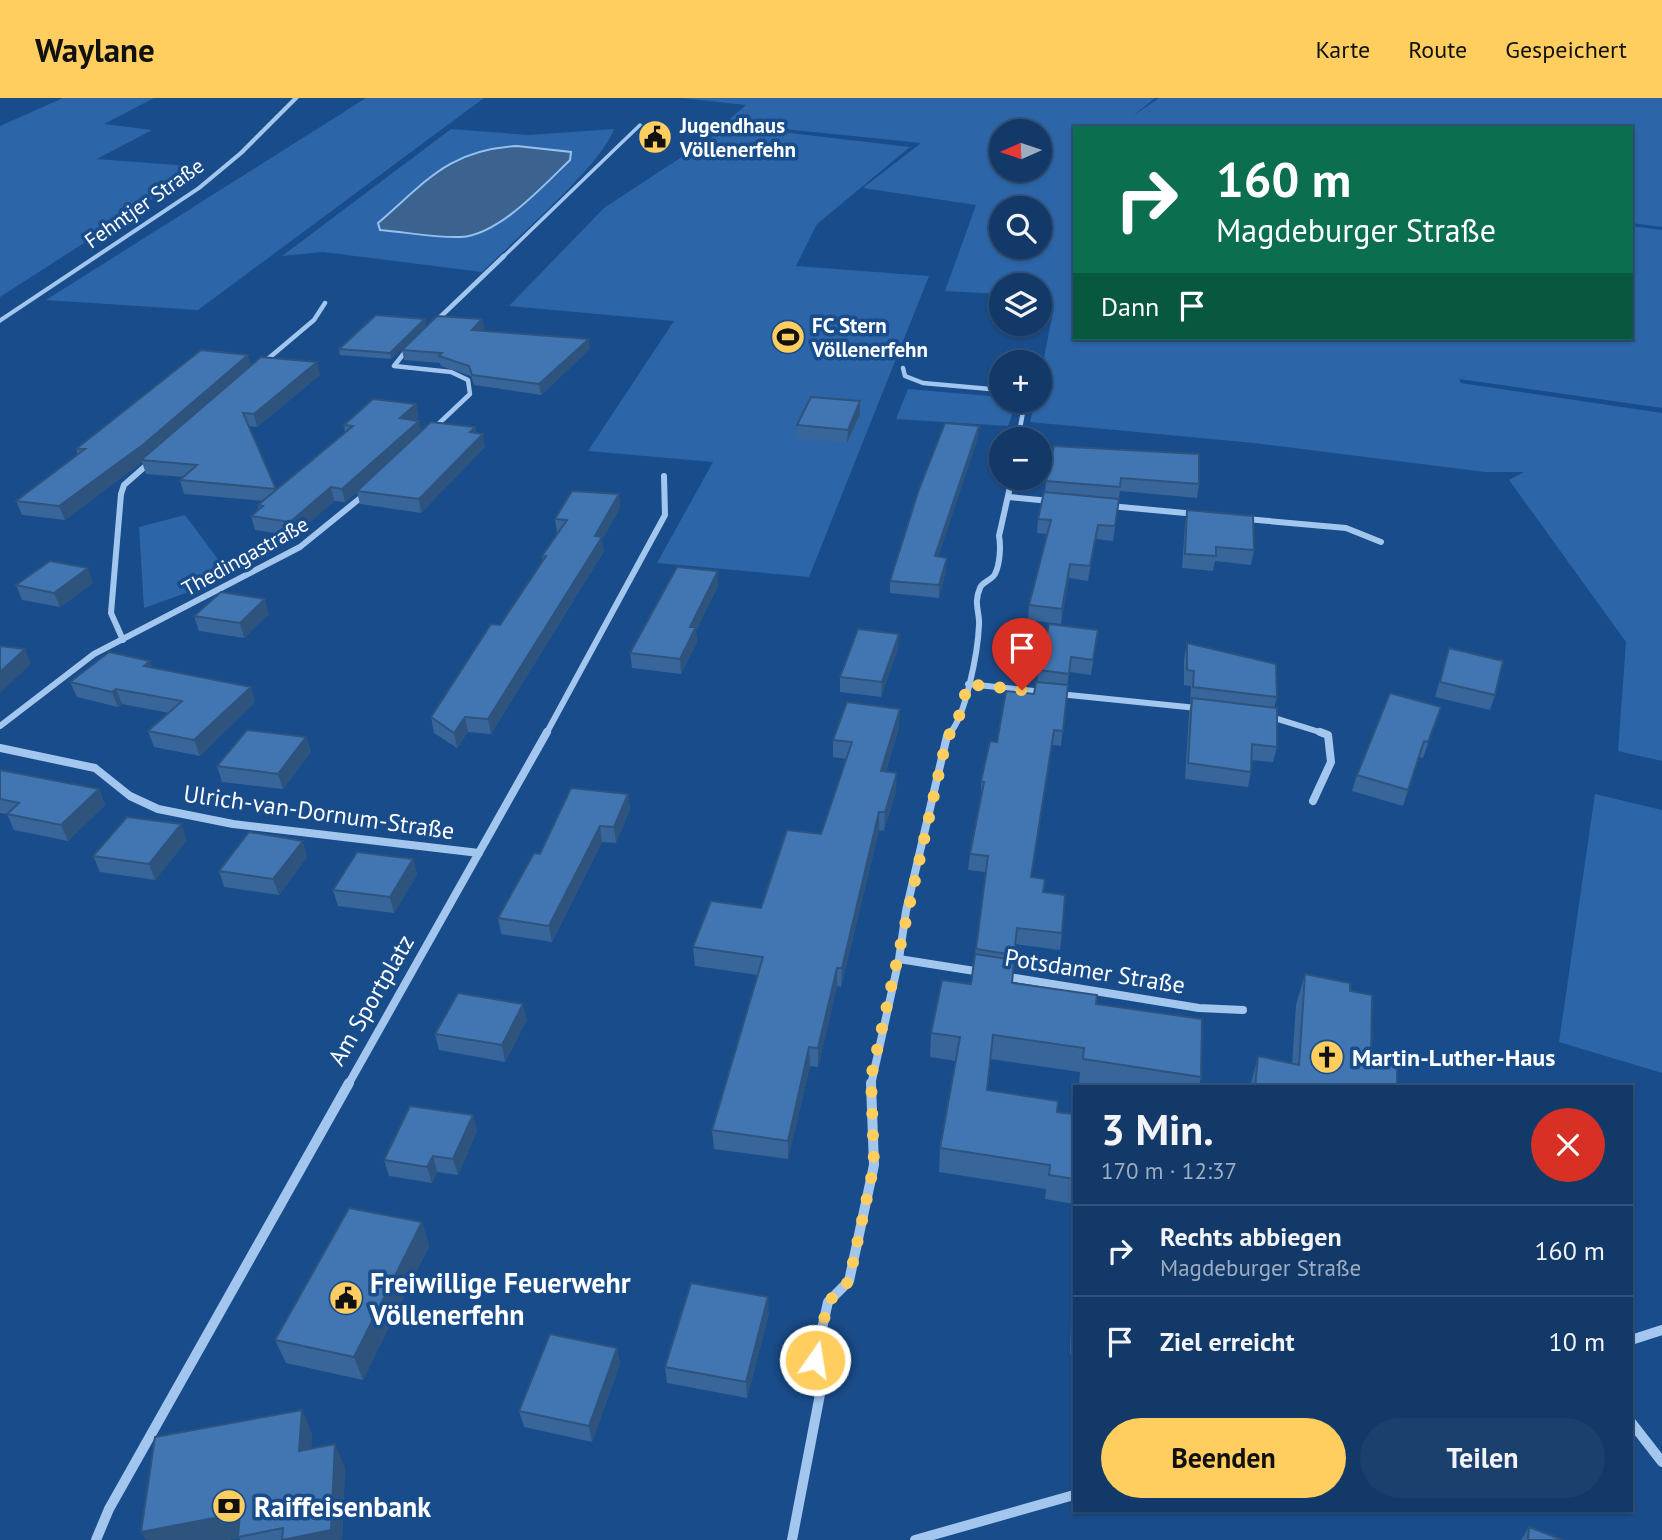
<!DOCTYPE html>
<html lang="de">
<meta charset="utf-8">
<style>
:root{--surface:#133968;--page:#1c406e;--text:#f1f3f6;--muted:#9dacc0;--line:#32537c;--accent:#ffce5f}
body{margin:0;font-family:"PT Sans",sans-serif;background:var(--page);color:var(--text);height:100vh;display:flex;flex-direction:column;font-size:26px;white-space:nowrap}
*{box-sizing:border-box;margin:0}
p{font-size:23px;color:var(--muted)}
.icon{flex:none;width:38px;height:38px;fill:none;stroke:currentColor;stroke-width:2;stroke-linecap:round;stroke-linejoin:round}
.map{position:relative;flex:1;overflow:hidden}
.sheet{position:absolute;left:1073px;top:987px;width:560px;height:427px;display:flex;flex-direction:column;background:var(--surface);border-radius:0px;box-shadow:0 2px 5px #0004,0 0 0 2px var(--line)}
.sheet>*{flex:none}
.banner{position:absolute;left:1073px;top:28px;width:560px;height:214px;border-radius:0px;box-shadow:0 2px 5px #0004,0 0 0 2px var(--line);background:#0b6e4f;color:#fff;overflow:hidden}
.needle{width:46px;rotate:267deg}
.tools{position:absolute;left:989px;top:21px;display:grid;gap:14px}
.tools a{display:grid;place-items:center;width:63px;height:63px;border-radius:50%;background:var(--surface);box-shadow:0 2px 5px #0004,0 0 0 2px var(--line);font-size:35px}
.pin{position:absolute;display:grid;place-items:center;width:60px;height:60px;color:#fff;margin:-72px -30px;border-radius:50% 50% 50% 0;rotate:-45deg;box-shadow:0 0 7px #0007}
.pin .icon{rotate:45deg}
.me{position:absolute;width:77px;margin:-38px;rotate:13deg;stroke-linejoin:round;filter:drop-shadow(0 0 5px #0008)}
.turn{display:flex;align-items:center;gap:24px;height:147px;padding:0 28px;font-size:32px}
.turn .icon{width:91px;height:91px;stroke-width:2.5}
.turn b{display:block;font-size:49px;line-height:60px}
.then{display:flex;align-items:center;height:66px;padding:0 28px;background:#0003;gap:14px;font-size:26px}
.round{display:grid;place-items:center;flex:none;width:74px;height:74px;border-radius:37px;background:var(--page)}
.overview{display:flex;align-items:center;justify-content:space-between;height:119px;padding:0 28px}
h1{font-size:42px;font-weight:600;line-height:52px}
.primary-button{display:flex;gap:14px;margin-top:auto;padding:14px 28px}
.primary-button a{flex:1;height:80px;border-radius:42px;background:var(--accent);color:#111;font-size:28px;font-weight:600;line-height:80px;text-align:center}
.primary-button a+a{background:var(--page);color:var(--text)}
ul{padding:0;list-style:none}
li{display:flex;align-items:center;gap:21px;height:91px;padding:0 28px;border-top:2px solid var(--line)}
li div{flex:1}
li b{display:block;font-size:26px}
li em{font-style:normal}
header{display:flex;align-items:center;gap:42px;box-sizing:border-box;height:98px;padding:0 35px;background:var(--accent);color:#111}
header strong{font-size:33px}
nav{display:flex;gap:38px;margin-inline-start:auto;font-size:24px}
.map>svg:first-child{display:block}
.green{fill:#2c66a8;fill-rule:evenodd}
.water{fill:#3c628f;stroke:#95c1f0;stroke-width:2}
.lines{fill:none;stroke-linecap:round;stroke-linejoin:round}
.minor-far4{stroke:#a2c6ee;stroke-width:3.5}
.minor-far3{stroke:#a2c6ee;stroke-width:4.5}
.minor-far2{stroke:#a2c6ee;stroke-width:6}
.minor-far1{stroke:#a2c6ee;stroke-width:8}
.minor{stroke:#a2c6ee;stroke-width:10}
.tertiary{fill:#a2c6ee;fill-rule:evenodd}
.wall{fill:#38659a}
.shaded-wall{fill:#2e537d}
.building{fill:#4176b3;stroke:#2e537d;stroke-width:2}
.route{stroke:#ffce5f;stroke-width:12;stroke-dasharray:0 21.6}
.labels{text-anchor:middle;dominant-baseline:central;stroke-width:7;stroke-linejoin:round;paint-order:stroke}
.far-poi-label{font-size:21px;font-weight:bold;fill:#fff;stroke:#194c8a;text-anchor:start}
.far-street-label{font-size:21px;fill:#fff;stroke:#194c8a}
.street-label{font-size:24px;fill:#fff;stroke:#194c8a}
.poi-label{font-size:24px;font-weight:bold;fill:#fff;stroke:#194c8a;text-anchor:start}
.near-poi-label{font-size:28px;font-weight:bold;fill:#fff;stroke:#194c8a;text-anchor:start}
</style>
<header>
<strong>Waylane</strong>
<nav><a>Karte</a><a>Route</a><a>Gespeichert</a></nav>
</header>
<div class="map">
<svg width="1662" height="1442" viewBox="0 0 1662 1442">
<rect width="100%" height="100%" fill="#194c8a"/>
<path class="green" d="M63 0H154L104 26 152 32 97 61 202 69 0 199V28Z
M366 0H484L198 212 46 202Z
M682 0H1155L1133 18 1159 0H1662V129L1631 125V30H1074V240H1631V128L1662 132V310L1459 281 1461 285 1662 315V663L1618 653 1626 544 1509 382 1524 374H1485L1254 345 1030 324 1035 303H1040V280L1054 209 1040 205V187H1001V196L945 193 976 107 863 90 921 45 725 25 746 7ZM1001 33H1040V72H1001ZM1001 110H1040V149H1001Z
M729 28 910 49 817 126 796 168 929 178 809 479 657 465 713 364 588 353 674 223 509 208 604 110Z
M451 31 529 37 614 31C602 67 513 143 482 174L323 154 282 158ZM517 48 571 54C545 83 503 136 461 139 435 140 407 134 380 132L379 125 419 87Z
M908 291 1001 299V303H1017L1008 328 896 321Z
M185 417 223 468 210 473 222 482 144 510 139 429Z
M1595 696 1662 712V975L1559 944Z"/>
<path class="water" d="M517 48 571 54 570 62C544 87 499 137 461 139 434 140 406 134 380 132L378 125C427 83 448 52 517 48Z"/>
<g class="lines">
<path class="minor-far4" d="M502 160 640 27"/>
<path class="minor-far3" d="M435 224 504 158
M409 249 394 268 451 274 468 282 470 296 433 331
M263 265 314 222 325 205
M903 270 905 278 923 285 1001 292
M1018 341 1025 303
M147 367 149 365"/>
<path class="minor-far2" d="M1009 399 1050 403
M1110 408 1196 416
M1246 421 1346 430 1381 444
M123 542 111 515 121 396 124 387 149 365
M968 586 1043 594
M1059 596 1197 610
M1268 618 1326 636
M0 628 94 556 300 449 364 397
M546 636 665 417 664 378
M949 636C966 619 978 552 979 527 980 514 973 506 980 490 982 484 992 482 995 476 1000 466 1001 448 999 438L1012 380"/>
<path class="minor-far1" d="M0 650 95 670 130 698 158 711 233 726 479 755
M1313 703 1331 664 1328 637 1320 634
M899 861 981 874
M1003 878 1199 910 1243 912
M348 987 547 634
M871 987 899 861 906 813 947 638 951 634"/>
<path class="minor" d="M1631 1242 1662 1232
M1631 1324 1662 1364
M96 1442 109 1411 349 985
M792 1442 821 1291 815 1262 828 1204 849 1183 874 1067 871 985
M915 1442 1074 1397"/>
<path class="tertiary" d="M293 0H299L243 56 201 91 0 225V220L197 89 239 54Z"/>
</g>
<path class="wall" d="M425 221 426 227 391 261 340 257 339 251Z
M482 221 484 231 482 233 590 251 541 297 474 287 471 278 441 268 440 265 404 262 402 252Z
M251 268 320 277 257 329 249 328 276 392 345 334 344 327 416 306 418 319 415 322 421 334 475 329 476 335 485 349 421 415 360 406 357 394 345 404 334 403 294 438 255 432 251 418 259 411 258 407 264 403 184 396 180 382 184 379 146 376 142 364 65 422 22 417 16 403 78 357 76 351Z
M860 303V316L847 345 797 341V327Z
M979 328 978 339 938 459 946 472 939 500 890 495V483Z
M1054 348 1199 386 1197 400 1120 393 1113 443 1096 441 1088 483 1069 480 1061 526 1028 522 1029 507 1047 436 1037 435 1038 421 1045 394 1046 383Z
M619 396 620 410 602 442 604 453 491 636 468 634 457 650 434 635 431 619 500 527 543 462 542 458 558 435H557L555 421Z
M1187 412 1254 452 1251 467 1215 463 1213 473 1182 470 1185 426Z
M93 485 60 509 22 502 16 487Z
M718 488 696 533 697 544 681 576 632 570 630 555Z
M269 516 244 540 199 533 194 518Z
M1098 532 1091 577 1069 574 1061 648 1052 647 1031 780 1043 794 1062 835 1060 852 1015 846 1012 885 1096 906 1201 979 1199 989H1100L1079 986 1080 974 990 961 987 992 1057 1014 1074 1016V1106L1045 1101 1046 1091 939 1074 940 1050 956 963 930 959 931 935 971 886 986 774 968 772 970 756 981 699V683L997 644 1034 596 1037 584 1039 572Z
M1187 545 1277 599 1274 610 1277 649 1273 664 1251 662V674L1248 689 1185 681 1189 615 1191 604H1190L1191 588 1184 587V561Z
M898 550 881 599 840 594V579Z
M1449 550 1495 597 1490 612 1435 599Z
M153 570 251 589 255 604 200 658 154 649 148 633 169 615 122 606 118 609 77 599 70 584Z
M1441 609 1423 660 1419 659 1403 708 1352 693 1357 677Z
M899 629 886 673 896 693 884 733 879 732 841 889 837 888 818 969 810 968 788 1061 714 1051 712 1032 758 877 695 868 693 849 761 810 821 736 847 661 833 659V642Z
M306 639 311 654 283 691 222 684 217 668Z
M0 672 99 691 105 707 68 743 14 732 7 716 0 715Z
M628 696 630 711 616 745 602 744 552 844 501 836 498 820 540 756Z
M187 742 155 782 100 774 93 758Z
M307 759 279 797 224 789 219 773Z
M413 761 417 777 394 815 338 808 333 792Z
M1305 876 1350 893 1371 963 1397 989H1250L1258 958 1292 966 1296 907Z
M527 922 505 964 439 952 435 936Z
M473 1017 477 1033 458 1077 437 1074 432 1085 389 1078 384 1062Z
M422 1124 429 1148 363 1282 286 1265 275 1242Z
M1074 1148V1257L1070 1256 1073 1158Z
M769 1215 747 1300 667 1285 665 1269Z
M617 1250 620 1266 592 1344 524 1329 519 1313Z
M312 1335 311 1351 345 1369 342 1442H240L239 1440 226 1442Z
M1529 1429 1563 1442H1521Z"/>
<path class="shaded-wall" d="M425 221 426 227 391 261 390 255Z
M482 221 484 231 473 242 472 232Z
M589 241 590 251 541 297 539 286Z
M248 257 252 270 141 362 142 364 65 422 59 408Z
M317 264 320 277 257 329 254 316Z
M860 303V316L847 345 848 332Z
M416 306 418 319 402 333 400 320Z
M419 323 422 336 345 404 342 391Z
M979 328 978 339 934 471 935 458Z
M475 329 477 342 483 336 485 349 421 415 419 401 470 334Z
M331 389 334 403 294 438 290 424Z
M619 396 620 410 602 442 604 453 491 636 488 621Z
M1098 427 1096 441 1088 483 1090 468Z
M947 460 946 472 939 500V487Z
M1070 466 1069 480 1061 526 1062 511Z
M88 470 93 485 60 509 54 495Z
M718 473V488L696 533 697 544 681 576 680 561 690 529Z
M265 501 269 516 244 540 240 525Z
M899 536 898 550 881 599 882 584Z
M25 551 31 566 0 595V574Z
M150 563 156 578 144 568Z
M251 589 255 604 200 658 194 642Z
M116 591 122 606 118 609 112 594Z
M900 611 899 629 880 691 881 673Z
M465 619 468 634 457 650 454 635Z
M306 639 311 654 283 691 278 676Z
M897 675 896 693 884 733 885 714Z
M99 691 105 707 68 743 61 727Z
M628 696 630 711 616 745 614 729Z
M879 714V732L841 889 842 870Z
M181 726 187 742 155 782 149 766Z
M600 728 602 744 552 844 549 828Z
M303 743 307 759 279 797 273 781Z
M413 761 417 777 394 815 390 799Z
M837 870V888L818 969V950Z
M523 906 527 922 505 964 502 947Z
M809 949 810 968 788 1061V1043Z
M473 1017 477 1033 458 1077 453 1061Z
M433 1058 437 1074 432 1085 427 1069Z
M422 1124 429 1148 363 1282 354 1259Z
M768 1199 769 1215 747 1300 746 1284Z
M617 1250 620 1266 592 1344 589 1328Z
M302 1312 312 1335 310 1376 299 1353Z
M335 1346 345 1369 342 1442H282Z
M240 1415 239 1440 226 1442H146L141 1434Z"/>
<path class="building" d="M376 217 425 221 390 255 339 251Z
M437 218 482 221 472 232 589 241 539 286 472 277 469 268 439 258 442 255 402 252Z
M201 252 248 257 144 346 59 408 16 403 85 351H76Z
M261 259 317 264 254 316 243 315 276 391 180 382 197 367 141 362Z
M811 299 860 303 848 332 797 327Z
M373 301 416 306 400 320 419 323 342 391 331 389 290 424 251 418 263 408 258 407 353 328 344 327Z
M431 324 475 329 470 334 483 336 419 401 357 393Z
M945 325 979 328 935 458 947 460 939 487 890 483 918 394Z
M1054 348 1199 356V386L1121 380 1120 389 1046 383Z
M572 393 619 396 595 438 602 439 488 621 465 619 454 635 431 619 491 526 500 527 546 458H542L567 422 555 421Z
M1044 394 1119 401 1115 428 1098 427 1090 468 1070 466 1062 511 1029 507 1051 422 1038 421Z
M1187 412 1253 418 1254 452 1216 449V458L1185 456Z
M50 463 88 470 54 495 16 487Z
M677 469 718 473 690 529H696L680 561 630 555Z
M221 494 265 501 240 525 194 518Z
M1049 526 1098 532 1093 562 1071 559 1069 576 1039 572Z
M858 531 899 536 882 584 840 579Z
M1187 545 1276 566 1277 599 1193 589 1194 573 1187 572Z
M0 548 25 551 0 574Z
M1449 550 1503 563 1495 597 1440 584Z
M109 554 150 563 144 568 251 589 194 642 148 633 182 603 116 591 112 594 70 584Z
M1036 584 1068 587 1063 633 1054 632 1031 779 1045 781 1043 794 1065 797 1062 835 1017 830 1014 857 976 851 988 758 970 756 984 684 981 683 990 643 997 644 1006 593 1034 596Z
M1390 595 1441 609 1428 644 1424 643 1408 692 1357 677Z
M1192 600 1277 610V649L1252 646 1251 674 1188 665Z
M847 604 900 611 881 673 897 675 885 714H879L842 870H837L818 950 809 949 788 1043 712 1032 763 859 693 849 711 803 761 810 787 732 821 736 852 644 833 642Z
M247 632 306 639 278 676 217 668Z
M0 672 99 691 61 727 7 716 19 705 0 701Z
M571 690 628 696 614 729 600 728 549 828 498 820 534 755 540 756Z
M127 719 181 726 149 766 93 758Z
M249 734 303 743 273 781 219 773Z
M357 754 413 761 390 799 333 792Z
M975 856 1014 862 1012 885 1097 897 1096 906 1202 921 1201 979 1083 961 1084 950 993 937 987 992 1058 1003 1057 1014 1074 1016V1081L1049 1077 1050 1067 940 1050 960 939 931 935 942 882 971 886Z
M1305 876 1350 885V893L1372 897 1371 963 1397 968V989H1255L1258 958 1299 967Z
M458 895 523 906 502 947 435 936Z
M410 1008 473 1017 453 1061 433 1058 427 1069 384 1062Z
M349 1110 422 1124 354 1259 275 1242Z
M691 1185 768 1199 746 1284 665 1269Z
M1074 1187V1241L1073 1240Z
M550 1236 617 1250 589 1328 519 1313Z
M302 1312 299 1353 335 1346 331 1432 282 1442 283 1430 238 1439 240 1415 141 1434 155 1339Z
M1529 1429 1563 1442H1528Z"/>
<g class="lines">
<path class="route" d="M815 1262 828 1204 849 1183 874 1067 871 979 947 639 956 629 968 586 1022 592"/>
</g>
<defs>
<g id="civic-disc" transform="scale(1.75)"><circle r="9.5" fill="#ffce5f" stroke="#194c8a"/><path d="M-.6-6.5H3V-4.5H.6V-3L4-1V1h2V6H-6V1h2V-1L-.6-3ZM-1.2 2.5V6h2.4V2.5Z" fill="#111"/></g>
<g id="stadium-disc" transform="scale(1.75)"><circle r="9.5" fill="#ffce5f" stroke="#194c8a"/><path d="M0-5a6.5 5 0 1 0 0 10a6.5 5 0 1 0 0-10ZM-3.5-1.8h7v3.6h-7Z" fill="#111"/></g>
<g id="church-disc" transform="scale(1.75)"><circle r="9.5" fill="#ffce5f" stroke="#194c8a"/><path d="M-1.2-6h2.4v3.5h3.3v2.4h-3.3V6h-2.4V-.1h-3.3v-2.4h3.3Z" fill="#111"/></g>
<g id="bank-disc" transform="scale(1.75)"><circle r="9.5" fill="#ffce5f" stroke="#194c8a"/><path d="M-6-4H6V4H-6ZM0-2.3a2.3 2.3 0 1 0 0 4.6a2.3 2.3 0 1 0 0-4.6Z" fill="#111"/></g>
</defs>
<g fill-rule="evenodd">
<use href="#civic-disc" x="655" y="39"/>
<use href="#stadium-disc" x="788" y="239"/>
<use href="#church-disc" x="1327" y="959"/>
<use href="#civic-disc" x="346" y="1200"/>
<use href="#bank-disc" x="229" y="1408"/>
</g>
<g class="labels">
<g class="far-poi-label">
<text x="680" y="27">Jugendhaus<tspan x="680" dy="24">Völlenerfehn</tspan></text>
<text x="812" y="227">FC Stern<tspan x="812" dy="24">Völlenerfehn</tspan></text>
</g>
<g class="far-street-label">
<text transform="translate(144 105) rotate(-35)">Fehntjer Straße</text>
<text transform="translate(245 458) rotate(-29)">Thedingastraße</text>
</g>
<g class="street-label">
<text transform="translate(319 714) rotate(8)">Ulrich-van-Dornum-Straße</text>
<text transform="translate(1095 873) rotate(9)">Potsdamer Straße</text>
<text transform="translate(371 902) rotate(-60)">Am Sportplatz</text>
</g>
<g class="poi-label">
<text x="1352" y="959">Martin-Luther-Haus</text>
</g>
<g class="near-poi-label">
<text x="370" y="1184">Freiwillige Feuerwehr<tspan x="370" dy="32">Völlenerfehn</tspan></text>
<text x="254" y="1408">Raiffeisenbank</text>
</g>
</g>
</svg>
<div class="tools">
<a><svg class="needle" viewBox="-14 -14 28 28"><path d="M0-13l5 13h-10z" fill="#e53935"/><path d="M0 13l5-13h-10z" fill="#9dacc0"/></svg></a>
<a><svg class="icon" aria-label="search" viewBox="0 0 24 24"><circle cx="10" cy="10" r="6"/><path d="M15 15l6 6"/></svg></a>
<a><svg class="icon" aria-label="layers" viewBox="0 0 24 24"><path d="M12 4l9 5-9 5-9-5zM3 14l9 5 9-5"/></svg></a>
<a>+</a>
<a>−</a>
</div>
<div class="pin" style="left:1022px;top:592px;background:#d93025"><svg class="icon" aria-label="arrive" viewBox="0 0 24 24"><path d="M6 21V4h12l-3 4 3 4H6"/></svg></div>
<svg class="me" style="left:815px;top:1262px" viewBox="-20 -20 40 40"><circle r="17" fill="#ffce5f" stroke="#fff" stroke-width="3"/><path d="M0-11L8 9 0 5-8 9z" fill="#fff"/></svg>
<div class="banner">
<div class="turn"><svg class="icon" aria-label="right" viewBox="0 0 24 24"><path d="M7 20v-9h11M14 6l5 5-5 5"/></svg><div><b>160 m</b>Magdeburger Straße</div></div>
<div class="then">Dann<svg class="icon" aria-label="arrive" viewBox="0 0 24 24"><path d="M6 21V4h12l-3 4 3 4H6"/></svg></div>
</div>
<section class="sheet">
<div class="overview"><div><h1>3 Min.</h1><p>170 m · 12:37</p></div><a class="round" style="background:#d93025;color:#fff"><svg class="icon" aria-label="close" viewBox="0 0 24 24"><path d="M6 6l12 12M18 6L6 18"/></svg></a></div>
<ul>
<li><svg class="icon" aria-label="right" viewBox="0 0 24 24"><path d="M7 20v-9h11M14 6l5 5-5 5"/></svg><div><b>Rechts abbiegen</b><p>Magdeburger Straße</p></div><em>160 m</em></li>
<li><svg class="icon" aria-label="arrive" viewBox="0 0 24 24"><path d="M6 21V4h12l-3 4 3 4H6"/></svg><div><b>Ziel erreicht</b></div><em>10 m</em></li>
</ul>
<div class="primary-button"><a>Beenden</a><a>Teilen</a></div>
</section>
</div>
